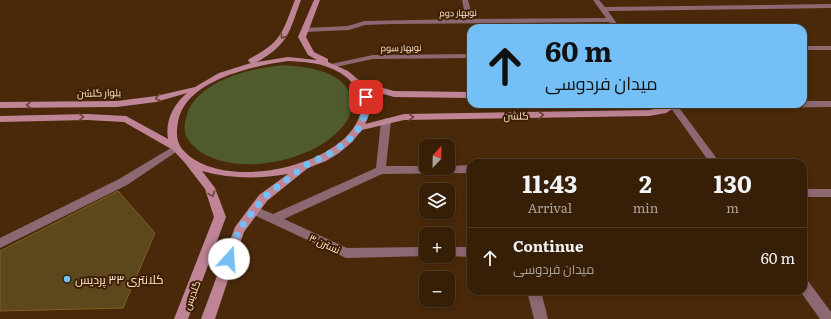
<!DOCTYPE html>
<meta charset="utf-8">
<style>
:root{--surface:#371f07;--page:#422c15;--text:#f1f3f6;--muted:#aaa29b;--line:#513d28}
body{margin:0;font-family:Literata,Cairo,serif;background:var(--page);color:var(--text);height:100vh;display:flex;flex-direction:column;font-size:15px;white-space:nowrap}
*{box-sizing:border-box;margin:0}
p{font-size:13px;color:var(--muted)}
.icon{flex:none;width:22px;height:22px;fill:none;stroke:currentColor;stroke-width:2;stroke-linecap:round;stroke-linejoin:round}
.map{position:relative;flex:1;overflow:hidden}
.side{position:absolute;left:467px;top:159px;width:340px;height:136px;display:flex;flex-direction:column;background:var(--surface);border-radius:12px;box-shadow:0 2px 6px #0003,0 0 0 1px var(--line)}
.side>*{flex:none}
.hud{position:absolute;left:467px;top:24px;width:340px;height:84px;border-radius:12px;box-shadow:0 2px 6px #0003,0 0 0 1px var(--line);background:#74c0f6;color:#111;overflow:hidden}
.needle{width:26px;rotate:22deg}
.fabs{position:absolute;left:419px;top:139px;display:grid;gap:8px}
.fabs a{display:grid;place-items:center;width:36px;height:36px;border-radius:8px;background:var(--surface);box-shadow:0 2px 6px #0003,0 0 0 1px var(--line);font-size:20px}
.pin{position:absolute;display:grid;place-items:center;width:34px;height:34px;color:#fff;margin:-17px;border-radius:8px;box-shadow:0 2px 6px #0006}
.me{position:absolute;width:44px;margin:-22px;rotate:19deg;stroke-linejoin:round;filter:drop-shadow(0 0 3px #0008)}
.turn{display:flex;align-items:center;gap:14px;height:84px;padding:0 12px;font-size:18px}
.turn .icon{width:52px;height:52px;stroke-width:2.5}
.turn b{display:block;font-size:28px;line-height:34px}
.eta{display:flex;justify-content:space-evenly;align-items:center;height:68px;text-align:center}
.eta b{font-size:24px;font-weight:700;line-height:28px}
ul{padding:0;list-style:none}
li{display:flex;align-items:center;gap:12px;height:60px;padding:0 12px;border-top:1px solid var(--line)}
li div{flex:1}
li b{display:block;font-size:15px}
li em{font-style:normal}
.map>svg:first-child{display:block}
.green{fill:#4f5a2d}
.building{fill:#5d471d;stroke:#806024}
.lines{fill:none;stroke-linecap:round;stroke-linejoin:round}
.minor{fill:#8c6872;fill-rule:evenodd}
.secondary{fill:#bf8596;fill-rule:evenodd}
.oneway{stroke:#6b4334}
.route{stroke:#74c0f6;stroke-width:7;stroke-dasharray:0 12.6}
.poi-dot{fill:#74c0f6;stroke:#3e1f00;stroke-width:1.5}
.labels{text-anchor:middle;dominant-baseline:central;stroke-width:4;stroke-linejoin:round;paint-order:stroke}
.far-street-label{font-size:9px;fill:#fee9d8;stroke:#3e1f00}
.street-label{font-size:10px;fill:#fee9d8;stroke:#3e1f00}
.near-poi-label{font-size:12px;fill:#fee9d8;stroke:#3e1f00;text-anchor:start}
</style>
<div class="map">
<svg width="831" height="319" viewBox="0 0 831 319">
<rect width="100%" height="100%" fill="#492909"/>
<path class="green" d="M284 65C309 67 349 71 352 103 352 110 349 119 344 125 319 157 260 171 222 161 208 157 195 151 187 138 184 132 184 124 186 118 195 80 252 68 284 65Z"/>
<path class="building" d="M118 191 155 233 123 308 0 311V251Z"/>
<g class="lines">
<path class="minor" d="M462 0H468L473 19 606 18 593 0H599L605 7 831 4V8L608 11 620 28H613L609 22 392 24 365 25 349 30 305 32 302 30 305 28 348 26 364 21 466 19Z
M803 46H831V50H803Z
M471 54V58L373 59 331 68 327 66 331 64 373 55Z
M803 101H831V107L680 109 720 163H710L668 104H803Z
M386 118 391 121 386 166H426V168H448V166L471 165V173L382 174 284 219 347 248 426 247V256H429L346 258 250 213 248 210 250 207 254 206 273 214 376 168 381 121Z
M176 145 181 148 179 150 127 185 0 248V238L119 179Z
M803 189H831V197H803Z
M448 247H471V257L445 256H448Z
M803 279 808 281 831 312V319H820L800 291H803Z
M527 291H541L548 319H534Z"/>
<path class="secondary" d="M295 0H301C289 32 289 44 257 62L288 57 317 60 308 55 298 37 314 0H320L306 37 314 52 328 59V62L348 71 361 82 394 91 471 92V98L394 97 366 89C371 101 372 112 365 124L404 114 649 110C658 109 667 104 676 104L677 106 666 113 649 116 404 120 362 130 351 143 339 153 326 161 308 168 267 201 244 232 215 319H201L235 227 259 195 288 174C259 179 231 179 202 171L215 188 226 217 188 319H174L214 217 205 189 185 163 173 150 124 122 87 120 0 122V116L87 114 126 116 168 139C165 121 173 105 187 93L156 102 117 107 0 108V102L117 101 156 96 195 87 219 73 251 63 248 61 249 59C282 42 282 33 295 0ZM288 61C302 62 317 62 330 68 357 78 372 104 352 130 322 170 221 190 184 151 176 143 176 132 178 122 185 80 253 66 288 61Z"/>
</g>
<defs><path id="oneway-chevron" d="M-2-3.5L2.5 0L-2 3.5" fill="none" stroke-width="1.6" stroke-linecap="round" stroke-linejoin="round"/></defs>
<g class="oneway">
<use href="#oneway-chevron" transform="translate(283 36) rotate(122)"/>
<use href="#oneway-chevron" transform="translate(158 98) rotate(168)"/>
<use href="#oneway-chevron" transform="translate(29 105) rotate(179)"/>
<use href="#oneway-chevron" transform="translate(541 115) rotate(-1)"/>
<use href="#oneway-chevron" transform="translate(81 117) rotate(-1)"/>
<use href="#oneway-chevron" transform="translate(411 117) rotate(-1)"/>
<use href="#oneway-chevron" transform="translate(212 194) rotate(70)"/>
</g>
<g class="lines">
<path class="route" d="M229 259 239 230 263 198 306 165 329 154 347 142 359 128 366 112V97"/>
</g>
<circle class="poi-dot" cx="67" cy="279" r="4"/>
<g class="labels">
<g class="far-street-label">
<text transform="translate(458 12) rotate(-1)">نوبهار دوم</text>
<text transform="translate(401 47) rotate(-1)">نوبهار سوم</text>
</g>
<g class="street-label">
<text transform="translate(99 92) rotate(-1)">بلوار گلشن</text>
<text transform="translate(516 115) rotate(-1)">گلشن</text>
<text transform="translate(325 243) rotate(25)">نسترن ۳</text>
<text transform="translate(191 295) rotate(-69)">گلدیس</text>
</g>
<g class="near-poi-label">
<text x="75" y="279">کلانتری ۳۳ پردیس</text>
</g>
</g>
</svg>
<div class="fabs">
<a><svg class="needle" viewBox="-14 -14 28 28"><path d="M0-13l5 13h-10z" fill="#e53935"/><path d="M0 13l5-13h-10z" fill="#aaa29b"/></svg></a>
<a><svg class="icon" aria-label="layers" viewBox="0 0 24 24"><path d="M12 4l9 5-9 5-9-5zM3 14l9 5 9-5"/></svg></a>
<a>+</a>
<a>−</a>
</div>
<div class="pin" style="left:366px;top:97px;background:#d93025"><svg class="icon" aria-label="arrive" viewBox="0 0 24 24"><path d="M6 21V4h12l-3 4 3 4H6"/></svg></div>
<svg class="me" style="left:229px;top:259px" viewBox="-20 -20 40 40"><circle r="19" fill="#fff"/><path d="M0-13L10 11 0 6-10 11z" fill="#74c0f6"/></svg>
<div class="hud">
<div class="turn"><svg class="icon" aria-label="ahead" viewBox="0 0 24 24"><path d="M12 20V5M6 11l6-6 6 6"/></svg><div><b>60 m</b>میدان فردوسی</div></div>
</div>
<section class="side">
<div class="eta">
<div><b>11:43</b><p>Arrival</p></div>
<div><b>2</b><p>min</p></div>
<div><b>130</b><p>m</p></div>
</div>
<ul>
<li><svg class="icon" aria-label="ahead" viewBox="0 0 24 24"><path d="M12 20V5M6 11l6-6 6 6"/></svg><div><b>Continue</b><p>میدان فردوسی</p></div><em>60 m</em></li>
</ul>
</section>
</div>
